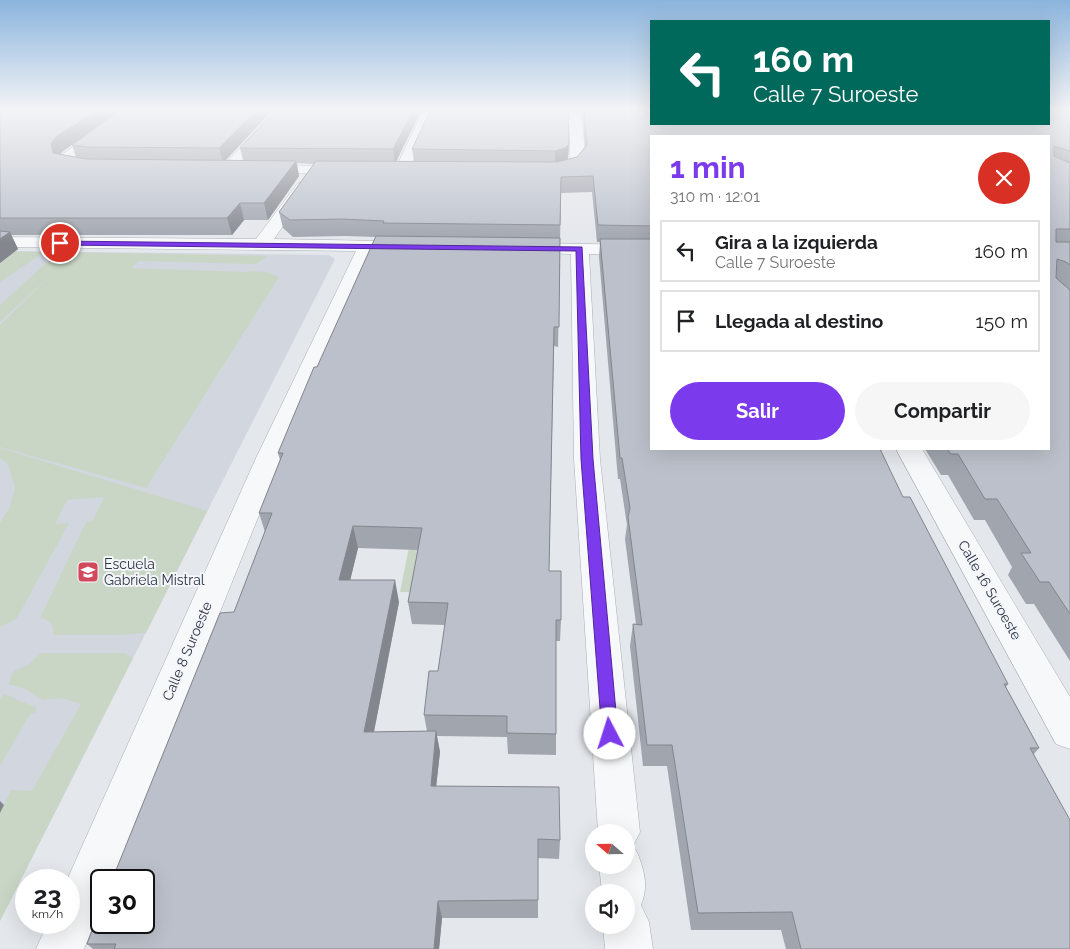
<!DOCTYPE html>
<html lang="es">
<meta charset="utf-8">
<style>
:root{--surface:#fff;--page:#f6f6f6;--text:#202124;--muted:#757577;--line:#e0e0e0;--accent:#7c3aed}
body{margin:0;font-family:Raleway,sans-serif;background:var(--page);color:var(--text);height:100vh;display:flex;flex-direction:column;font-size:19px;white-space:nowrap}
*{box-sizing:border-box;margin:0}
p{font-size:16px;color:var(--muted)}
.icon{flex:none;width:28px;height:28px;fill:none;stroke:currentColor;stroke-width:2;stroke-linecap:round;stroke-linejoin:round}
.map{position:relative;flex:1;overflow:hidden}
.sheet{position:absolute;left:650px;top:135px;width:400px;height:315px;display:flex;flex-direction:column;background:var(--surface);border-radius:0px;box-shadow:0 5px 20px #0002}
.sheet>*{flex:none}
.top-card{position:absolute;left:650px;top:20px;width:400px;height:105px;border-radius:0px;box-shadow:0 5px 20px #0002;background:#00695c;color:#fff;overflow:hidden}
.needle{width:32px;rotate:290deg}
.fabs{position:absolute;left:585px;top:824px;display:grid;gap:10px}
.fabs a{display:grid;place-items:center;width:50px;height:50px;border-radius:50%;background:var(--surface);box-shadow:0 5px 20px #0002;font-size:25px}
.speed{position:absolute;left:15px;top:869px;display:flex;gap:10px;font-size:25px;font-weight:700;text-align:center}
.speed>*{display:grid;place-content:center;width:65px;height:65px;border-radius:50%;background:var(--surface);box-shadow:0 5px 20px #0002;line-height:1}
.speed small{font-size:12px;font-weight:400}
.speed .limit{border:2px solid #111;border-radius:8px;background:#fff;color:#111}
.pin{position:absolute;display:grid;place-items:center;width:42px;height:42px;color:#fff;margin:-21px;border:2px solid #fff;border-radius:50%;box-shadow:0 1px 5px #0007}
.me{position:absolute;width:55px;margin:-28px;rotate:355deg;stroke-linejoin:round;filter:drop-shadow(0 0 4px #0008)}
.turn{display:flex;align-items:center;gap:18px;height:105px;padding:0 20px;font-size:22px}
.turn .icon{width:65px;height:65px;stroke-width:2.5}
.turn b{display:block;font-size:35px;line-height:42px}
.round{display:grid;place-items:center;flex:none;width:52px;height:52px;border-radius:26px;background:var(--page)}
.headline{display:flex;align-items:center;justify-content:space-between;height:85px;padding:0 20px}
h1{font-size:30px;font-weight:700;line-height:38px;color:var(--accent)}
.primary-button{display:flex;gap:10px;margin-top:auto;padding:10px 20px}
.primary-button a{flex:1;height:58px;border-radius:30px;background:var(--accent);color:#fff;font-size:20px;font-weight:700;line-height:58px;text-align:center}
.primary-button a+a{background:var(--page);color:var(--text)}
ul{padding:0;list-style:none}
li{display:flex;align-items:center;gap:15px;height:62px;margin:0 10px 8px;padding:0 10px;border:2px solid var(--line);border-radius:0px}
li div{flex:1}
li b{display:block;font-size:19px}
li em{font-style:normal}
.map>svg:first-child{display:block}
.built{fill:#d2d6de}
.green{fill:#c9d6c5}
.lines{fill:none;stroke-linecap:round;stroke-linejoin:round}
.street-casing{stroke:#a9aeb7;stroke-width:1}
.street{fill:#f7f8fa;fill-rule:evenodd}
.wall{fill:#a1a5ae;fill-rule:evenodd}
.shaded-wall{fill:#83868d}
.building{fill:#bbc0ca;stroke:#83868d}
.route{fill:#7c3aed;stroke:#51269a}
.labels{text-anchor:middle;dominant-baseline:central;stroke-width:4;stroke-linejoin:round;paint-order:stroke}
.poi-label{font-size:14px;fill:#2b3445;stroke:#f4f6f9;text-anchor:start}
.street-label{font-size:14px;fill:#2b3445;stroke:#f4f6f9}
</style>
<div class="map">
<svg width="1070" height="949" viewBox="0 0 1070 949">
<rect width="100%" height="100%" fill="#e4e7ec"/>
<path class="built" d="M0 251 329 255 335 259 0 921Z"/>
<path class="green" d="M0 251 44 252 0 282Z
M58 252 267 256 256 264 139 261 131 268 247 272 246 274 248 271 267 272 279 277 146 488 0 447V325L55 271 0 322V305Z
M0 448 207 511 146 633 118 635H53C55 624 50 620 40 618L86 522 93 521 104 497 67 500 55 524 69 523 17 618 0 627V523L10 507 15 487 8 464 0 458Z
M409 547 455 548 475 593 400 592Z
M41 653H125L133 658 0 921V813L11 790 32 791 81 704 61 698 43 700 23 688 8 684 14 671 28 665Z
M3 694C15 697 25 704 37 708L35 713 30 714 0 766V700Z"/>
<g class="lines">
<g class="street-casing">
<path id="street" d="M125 111H139L72 160 97 165 99 168 97 171 92 172 61 167 58 159 60 156Z
M275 111H288L233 172H223L221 169 223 166Z
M423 111H435L409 170 402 174 397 173 395 170Z
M569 111H581C582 132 593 167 567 174 559 176 551 178 543 176L541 173 543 170 560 167 570 160Z
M260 165 347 166 354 170 347 174 255 172 253 169 255 166Z
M302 182 310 187 274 239 383 241 389 242 392 246 389 250 374 251 282 458 112 880H101V906L84 949H36L48 922H69V880H67L256 458 356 251 0 247V237L256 239 297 184Z
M524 243 651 245V255L589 254 600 459 640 832 632 848 636 850C644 868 649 886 641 905L649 922 653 949H605L603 925H626V892H602L599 865H626V832H598L574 459 571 254 518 252 515 248 518 244Z
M896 449H922L1070 697V749L1056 744Z"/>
</g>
<use href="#street" class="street"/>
</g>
<path class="wall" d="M0 111H272L226 160H243L240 148 421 111 396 161H414L412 149 569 144 568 158 567 160 577 157 585 147 582 111H651V124H1049L1070 111V661L1034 604H1026L1008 575 1012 567 985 520H974L948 475H941L925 449H1049V136H651V449L903 497 1008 684 1006 687 1039 748 1034 754 1070 949H786L781 930H691L667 766H643L630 646 633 624H636L625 539 627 525 620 479H618L599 257 600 242H597L592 192 561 193 558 347 554 346 549 571 561 620 560 641H556V755L508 754 507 737 437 736 440 752 436 786 560 840 559 859 538 858V918H442L439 949H93L87 944 234 612 265 532 259 513 280 460 278 453 376 237 345 236 293 237 283 228 279 212 314 164 297 163 299 176 268 220H244L232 235H11L18 249 0 263ZM80 139 72 145 76 157 60 154 63 151ZM358 548 418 550 408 602 412 624 445 625 438 671 424 715 427 731 374 732 399 602 350 580Z"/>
<path class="shaded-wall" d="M97 111H122L63 151 57 158 53 153 51 143 57 136Z
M256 111H272L223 163 219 148Z
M413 111H421L395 164 393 149Z
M569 144 568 158 565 162 555 166V151Z
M296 161 299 176 268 220 264 203Z
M240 203 244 220 232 235 227 218Z
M10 232 18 249 0 263V239Z
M353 526 358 548 345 602 339 580Z
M395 580 399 602 370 752 364 732Z
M436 731 440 752 434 806 431 786Z
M0 801 4 805 0 813Z
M438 901 442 918 439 949H434Z"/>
<path class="building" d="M0 111H97L57 136 51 143 53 153 87 159 296 161 264 203H240L227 218H0Z
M119 111H256L219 148 88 147 72 145Z
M275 111H413L393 149 240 148Z
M430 111H568L569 144 565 148 555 151 412 149Z
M584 111H651V124H1049V111H1070V151L1054 146V156L1070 163V229H1056V242H1070V265L1066 262 1057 259 1056 278 1070 290V614L1049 582H1040L1021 553H1031L997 499H985L958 454H951L947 449H1049V136H651V226L598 225 593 176 561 177 560 225 383 223 384 221 342 219 290 220 279 212 316 161 557 162 577 157 587 145Z
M0 231 10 232 0 239Z
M376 236 560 238 559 327H554L549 571H561V620H556V734L507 733V716L424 715 429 671H438L448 603 408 602 422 528 353 526 339 580H395L364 732 436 731 431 786 559 787 560 840 538 839V900L438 901 434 949H114L116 944H87L101 907V922H144V880H112L220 613 234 612 272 513H259L283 453H278L314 367H317Z
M600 239H651V449H880L903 497H910L1008 684H1004L1039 748H1030L1070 820V949H801L792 912 698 913 672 745H647L633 624 642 625 628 517 630 508 622 458H620Z"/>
<linearGradient id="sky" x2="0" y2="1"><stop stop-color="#8bb4dd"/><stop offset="0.45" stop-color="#f3f4f6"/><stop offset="1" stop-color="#f3f4f6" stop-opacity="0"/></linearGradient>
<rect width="1070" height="244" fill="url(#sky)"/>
<path class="route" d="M58 241 582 247 593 459 618 734 616 739 610 742 605 739 602 734 581 459 576 251 60 245 57 243Z"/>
<defs>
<g id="school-square" transform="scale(1.125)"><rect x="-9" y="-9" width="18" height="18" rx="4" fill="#d1495b" stroke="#f4f6f9"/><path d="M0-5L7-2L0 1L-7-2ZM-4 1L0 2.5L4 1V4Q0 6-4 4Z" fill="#fff"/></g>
</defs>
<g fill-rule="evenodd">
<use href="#school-square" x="88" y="572"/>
</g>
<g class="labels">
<g class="poi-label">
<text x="104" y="564">Escuela<tspan x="104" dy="16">Gabriela Mistral</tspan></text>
</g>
<g class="street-label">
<text transform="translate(990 590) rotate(60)">Calle 16 Suroeste</text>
<text transform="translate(187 651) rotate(-67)">Calle 8 Suroeste</text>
</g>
</g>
</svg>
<div class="fabs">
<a><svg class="needle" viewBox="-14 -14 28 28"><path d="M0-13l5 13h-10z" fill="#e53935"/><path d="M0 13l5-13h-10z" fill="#757577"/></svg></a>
<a><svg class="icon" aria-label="sound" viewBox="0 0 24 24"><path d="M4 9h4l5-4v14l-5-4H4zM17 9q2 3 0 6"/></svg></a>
</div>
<div class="speed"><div>23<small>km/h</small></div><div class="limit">30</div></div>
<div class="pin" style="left:60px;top:243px;background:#d93025"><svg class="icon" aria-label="arrive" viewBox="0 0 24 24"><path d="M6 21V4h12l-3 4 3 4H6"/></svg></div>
<svg class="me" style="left:610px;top:734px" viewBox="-20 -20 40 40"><circle r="19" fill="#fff"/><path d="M0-13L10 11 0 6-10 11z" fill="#7c3aed"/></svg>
<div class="top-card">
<div class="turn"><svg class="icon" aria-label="left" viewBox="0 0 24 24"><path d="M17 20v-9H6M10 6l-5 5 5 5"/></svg><div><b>160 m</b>Calle 7 Suroeste</div></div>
</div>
<section class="sheet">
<div class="headline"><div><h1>1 min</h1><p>310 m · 12:01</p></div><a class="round" style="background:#d93025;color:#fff"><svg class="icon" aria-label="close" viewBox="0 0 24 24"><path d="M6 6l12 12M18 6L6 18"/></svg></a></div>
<ul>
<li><svg class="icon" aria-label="left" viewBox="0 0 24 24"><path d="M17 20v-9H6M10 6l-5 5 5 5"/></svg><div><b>Gira a la izquierda</b><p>Calle 7 Suroeste</p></div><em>160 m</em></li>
<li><svg class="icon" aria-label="arrive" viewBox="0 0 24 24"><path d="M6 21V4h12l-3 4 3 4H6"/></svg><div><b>Llegada al destino</b></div><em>150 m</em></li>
</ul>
<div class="primary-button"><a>Salir</a><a>Compartir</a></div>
</section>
</div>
